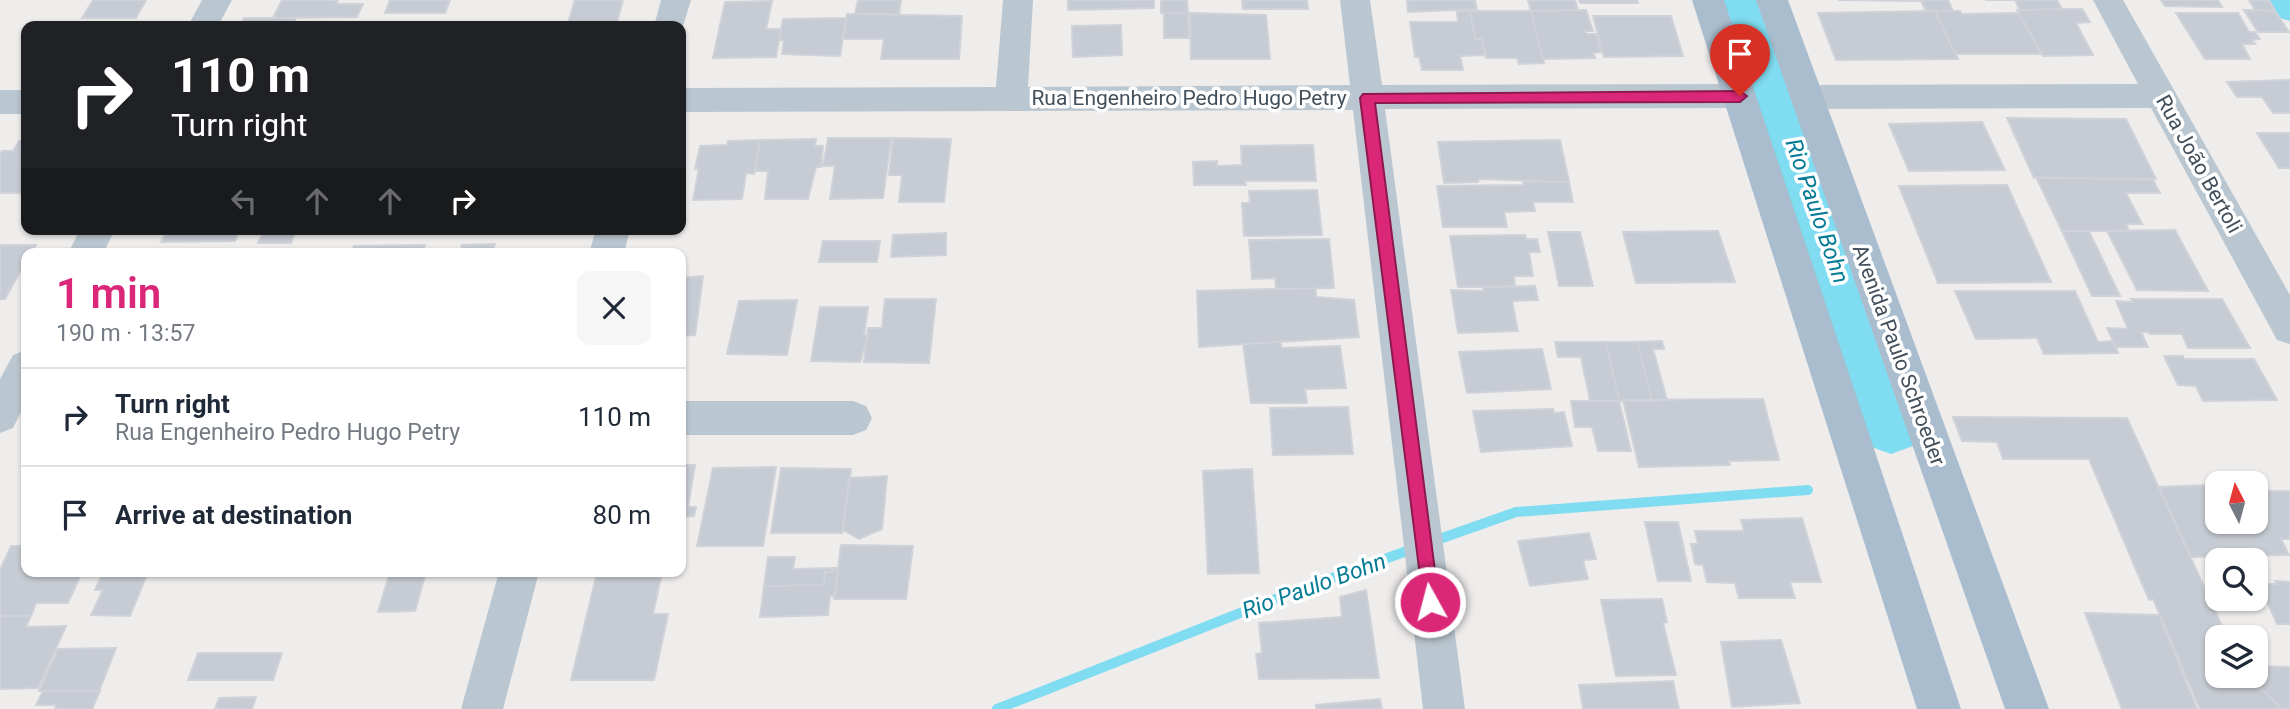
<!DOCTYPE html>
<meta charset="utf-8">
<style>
:root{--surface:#fff;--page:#f6f6f7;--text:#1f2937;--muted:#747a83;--line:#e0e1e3;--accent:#db2777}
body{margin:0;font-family:Roboto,sans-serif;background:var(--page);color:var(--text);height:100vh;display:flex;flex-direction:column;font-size:26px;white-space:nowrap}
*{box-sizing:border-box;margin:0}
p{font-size:23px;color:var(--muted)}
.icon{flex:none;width:38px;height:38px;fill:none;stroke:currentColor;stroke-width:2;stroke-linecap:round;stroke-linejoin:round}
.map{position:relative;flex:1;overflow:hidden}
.details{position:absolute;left:21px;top:248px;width:665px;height:329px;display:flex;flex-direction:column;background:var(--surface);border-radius:14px;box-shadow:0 2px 5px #0004}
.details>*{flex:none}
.banner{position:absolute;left:21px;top:21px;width:665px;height:214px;border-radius:14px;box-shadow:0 2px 5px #0004;background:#202124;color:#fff;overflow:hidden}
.needle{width:46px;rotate:354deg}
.buttons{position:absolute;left:2205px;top:471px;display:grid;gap:14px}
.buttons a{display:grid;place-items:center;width:63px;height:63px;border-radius:14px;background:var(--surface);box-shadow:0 2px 5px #0004;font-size:35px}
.pin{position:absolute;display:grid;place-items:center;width:60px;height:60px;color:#fff;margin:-72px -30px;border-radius:50% 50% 50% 0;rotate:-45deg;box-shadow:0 0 7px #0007}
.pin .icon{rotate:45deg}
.me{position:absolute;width:77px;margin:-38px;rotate:353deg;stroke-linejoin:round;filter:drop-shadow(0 0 5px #0008)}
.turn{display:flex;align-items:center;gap:24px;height:147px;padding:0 35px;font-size:32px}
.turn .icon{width:91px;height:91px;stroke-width:2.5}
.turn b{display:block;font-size:49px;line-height:60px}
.lanes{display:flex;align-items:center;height:66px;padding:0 35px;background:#0003;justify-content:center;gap:35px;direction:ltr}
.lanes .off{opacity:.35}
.round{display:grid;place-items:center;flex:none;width:74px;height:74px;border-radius:14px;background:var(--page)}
.headline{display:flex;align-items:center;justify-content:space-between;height:119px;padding:0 35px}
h1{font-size:42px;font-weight:600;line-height:52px;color:var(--accent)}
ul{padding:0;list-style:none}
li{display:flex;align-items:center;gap:21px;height:98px;padding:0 35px;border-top:2px solid var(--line)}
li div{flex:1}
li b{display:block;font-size:26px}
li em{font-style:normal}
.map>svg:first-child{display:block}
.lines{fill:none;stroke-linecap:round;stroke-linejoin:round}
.stream{stroke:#80dcf1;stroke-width:10}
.river{fill:#80dcf1;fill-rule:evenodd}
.building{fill:#c7cbd3;stroke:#cfd2d8;stroke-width:2}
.minor{fill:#bbc7d0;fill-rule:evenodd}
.primary{fill:#a9bdce;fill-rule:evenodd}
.route{fill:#db2777;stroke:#8e194d;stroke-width:2}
.labels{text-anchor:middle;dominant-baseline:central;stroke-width:7;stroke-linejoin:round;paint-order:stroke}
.street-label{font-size:21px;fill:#43505b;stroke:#fff}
.water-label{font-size:23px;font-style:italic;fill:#057b96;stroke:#fff}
</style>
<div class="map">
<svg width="2290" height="709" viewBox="0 0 2290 709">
<rect width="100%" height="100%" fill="#efecec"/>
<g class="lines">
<path class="stream" d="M1431 542 1516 512 1808 490
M997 709 1291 593 1415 548"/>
<path class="river" d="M1715 0H1771L1926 423 1916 445 1891 454 1866 445 1856 423Z
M2261 0H2290V21L2270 15Z"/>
</g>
<path class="building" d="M93 0H146L136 18H82Z
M282 0H338L336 4H363L357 17 273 18Z
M390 0H450L445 13H385Z
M575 0H623L616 26H567Z
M858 0H901L899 14H855Z
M1068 0H1154V8L1068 10Z
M1161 0H1187L1188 13H1161Z
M1242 0H1307L1308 9H1243Z
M1407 0H1475L1477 9 1408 12Z
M1528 0H1575L1578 10 1531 11Z
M1579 0H1637L1638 3H1580Z
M1838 0H1948L1953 11H1926L1921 1Z
M1985 0H2057L2062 9 2020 10 2015 0Z
M2161 0H2218L2222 7 2165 6Z
M2249 0H2269L2275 11 2255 10Z
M772 1 766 29H781L776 57 713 58 725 2Z
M2062 9H2082L2090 22 2076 23 2093 55 2043 56 2017 10Z
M1586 10 1593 31H1585L1587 34H1596L1601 52 1593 53 1595 58 1543 59 1531 11Z
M2244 10 2275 11 2289 32H2258Z
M1470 11 1475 39H1482L1486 55 1460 56 1463 70H1422L1419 57H1415L1410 22H1458L1457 12Z
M1470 11H1531L1544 63 1519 64 1517 58H1486L1482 39H1475Z
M1935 11 1958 59 1836 60 1818 13Z
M1935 11H1960L1961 14 2019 13 2042 54H1955Z
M1164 13H1188L1189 38H1164Z
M1190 13 1266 15 1270 59H1191Z
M2176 13H2238L2249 32H2255L2260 39 2252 40 2255 44H2242L2250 59H2205Z
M847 14 962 16 959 59H881L884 39H843Z
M1593 16H1671L1683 56 1604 57Z
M244 18H296L293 26 360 25 240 26Z
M846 18 840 56 782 54 784 40H779L783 19Z
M444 22H485L484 26H442Z
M563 22 562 26H501L502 24Z
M1121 25 1122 55 1073 57 1072 26Z
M2290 80V113H2273L2262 97H2237L2227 82Z
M2007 118 2126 119 2156 179 2034 178Z
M1982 122 2005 170 1909 171 1889 124Z
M2257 133H2290V168H2279Z
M828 138H891L883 198 830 199 835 166H823Z
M893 138 951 139 944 202H899L902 175H889Z
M816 139 815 146H823L821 167H816L808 199H765L768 171H755L760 140Z
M760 140 754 174 746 173 742 199 693 200 699 168 695 169 700 146 727 145 728 141Z
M1560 140 1569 182 1479 179 1478 182 1444 183 1438 142Z
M19 141H26V193H0V155L2 151H13Z
M1313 145 1316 181H1245L1246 185H1194L1193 162 1217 161V166L1242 165 1241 146Z
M2036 177 2153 180 2160 193H2126L2142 224H2126L2129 231H2062Z
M1523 182H1569L1573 202H1533L1535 211 1504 212 1507 227H1443L1437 186 1524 185Z
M2007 185 2051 282 1938 283 1899 186Z
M1317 190 1322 235 1244 236 1242 203H1250L1249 191Z
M168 229H240L235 241 161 242Z
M265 229H296L291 243H258Z
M2175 230 2208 291 2137 290 2107 231Z
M1718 231 1735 282 1636 283 1623 232Z
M2062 231H2089L2120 296H2092Z
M1548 232H1580L1593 286H1559Z
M946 233V255L891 257 893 235Z
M1525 235 1526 239H1537L1540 252H1529L1533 276H1514L1515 286 1458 287 1450 236Z
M1329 239 1334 288 1276 289 1275 278 1252 279 1249 240Z
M823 241H880L877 262H819Z
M495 244 491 254H459L462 245Z
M0 245H36L31 254H26V261L5 299H0Z
M425 245 422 254H351L354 246Z
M703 276 695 335 681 336V278Z
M1535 286 1538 300 1512 301 1518 331 1458 333 1451 290 1484 291 1483 287Z
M1276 289H1316V297L1354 300 1359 337 1199 347 1197 291Z
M1955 291H2075L2098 342 2113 341 2118 353 2044 354 2037 338 1976 339Z
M885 299H936L929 363 864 362 868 328H882Z
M2131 299H2222L2250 348H2188L2182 334H2150L2148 332H2141L2148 347H2116L2107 328 2128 329 2116 301 2133 302Z
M797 300 787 355 727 354 739 301Z
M820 307H868L864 335H868L860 362 811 361Z
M1662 341 1664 349H1653L1667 400 1652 401 1637 342Z
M1280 342 1282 348 1340 346 1346 388 1305 389 1307 403H1251L1243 344Z
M1555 342H1606L1619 401H1590L1581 357H1558Z
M1606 342H1637L1652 401H1619Z
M1542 349 1551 389 1467 393 1459 352Z
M2164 356H2183L2184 359H2254L2277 400 2203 401 2196 386 2178 385Z
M1763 399 1779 460 1729 461 1730 465 1639 467 1623 400Z
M1571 401H1619L1631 451H1598L1592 427H1575Z
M1348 407 1353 454 1273 455 1270 408Z
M1553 409 1554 413 1564 412 1572 446 1481 452 1473 411Z
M1953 417 2127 418 2227 637H2217V676H2249L2282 709H2200L2153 599 2149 600 2089 459H2003L1997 442 1962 441Z
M681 465H695L688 507H681Z
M776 467 763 546H697L713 468Z
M781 468 851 469 842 533H771Z
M1252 469 1259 573 1208 574 1203 471Z
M887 476 882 529 859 539 843 530 849 478Z
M2209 485 2217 504V522H2256V491H2290V539H2281L2289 555 2191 557 2159 487Z
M681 507H696L694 516 681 517V519Z
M1802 518 1821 582H1790L1795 598H1739L1735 583 1707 582 1703 565 1695 564 1691 544H1698L1695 531H1744L1741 520Z
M1645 522H1678L1691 581H1658Z
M1589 533 1596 559 1583 560 1588 579 1530 586 1518 541Z
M841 545 913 546 906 599H834Z
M11 546H26V572H82L68 603H36L31 616H0V570Z
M768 557H795L793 569 833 568V572H825L824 585 764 586Z
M833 568H838L835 595 830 596 828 615 760 617 764 586 824 585 825 572H833Z
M103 572H148L130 616 91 615 103 590H95Z
M390 572H426L415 611 378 612Z
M596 577H661L653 614H668L654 680H571Z
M2275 581 2290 582V624H2277L2259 584H2277Z
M1366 590 1379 678 1259 679 1256 654 1262 653 1259 623 1342 617 1340 597Z
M1662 599 1667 622 1663 623 1676 675 1616 676 1601 600Z
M2085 613 2159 615 2197 709H2122Z
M0 616H31L26 627 66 626 38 688 0 689Z
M1781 640 1800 703 1732 707 1721 642Z
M116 648 99 691H39L58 649Z
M198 653H282L273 680H188Z
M2256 666 2290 667V709H2282L2249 676H2256Z
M1673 681 1679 709H1583L1579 685Z
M43 691H100L92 709H55L56 705H36Z
M256 697 252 709H215L219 698Z
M1380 699 1382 709H1316V705Z"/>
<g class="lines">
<path class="minor" d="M202 0H232L218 26H188Z
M661 0H691L681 33V26H654Z
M1003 0H1033L1028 87 1350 85 1340 0H1370L1382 85 1740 84 1751 87 1756 96 1751 105 1740 108 1385 109 1465 709H1423L1353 110 681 112V88L996 87Z
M2093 0H2123L2290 295V344L2277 340 2151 108 1806 109 1795 106 1790 97 1795 88 1806 85 2138 84Z
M0 90H26V114H0Z
M80 229H115L103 254H68Z
M596 229H630L624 254H589Z
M26 350V402L13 428 0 433V379L13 355Z
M681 401H853L866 406 872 418 866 430 853 435H681Z
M499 572H539L503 709H461Z"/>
<path class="primary" d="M1692 0H1724L1961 709H1917Z
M1756 0H1788L2049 709H2005Z"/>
</g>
<path class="route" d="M1740 91 1747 96 1740 102 1375 103 1439 602 1437 608 1430 610 1424 608 1360 98 1363 94Z"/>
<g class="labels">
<g class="street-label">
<text x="1189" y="98">Rua Engenheiro Pedro Hugo Petry</text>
<text transform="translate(2199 164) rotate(61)">Rua João Bertoli</text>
<text transform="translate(1899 355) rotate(70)">Avenida Paulo Schroeder</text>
</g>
<g class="water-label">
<text transform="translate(1817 211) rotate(71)">Rio Paulo Bohn</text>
<text transform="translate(1314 586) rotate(-20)">Rio Paulo Bohn</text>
</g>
</g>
</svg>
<div class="buttons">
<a><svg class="needle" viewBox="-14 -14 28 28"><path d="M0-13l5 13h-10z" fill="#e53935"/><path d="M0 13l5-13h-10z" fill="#747a83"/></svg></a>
<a><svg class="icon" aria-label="search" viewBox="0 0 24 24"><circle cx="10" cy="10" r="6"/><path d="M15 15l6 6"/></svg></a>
<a><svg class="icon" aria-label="layers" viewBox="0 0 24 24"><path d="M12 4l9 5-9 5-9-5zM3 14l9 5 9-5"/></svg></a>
</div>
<div class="pin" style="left:1740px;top:96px;background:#d93025"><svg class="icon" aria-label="arrive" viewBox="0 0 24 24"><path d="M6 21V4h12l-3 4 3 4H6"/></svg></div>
<svg class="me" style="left:1430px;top:602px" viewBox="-20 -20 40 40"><circle r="17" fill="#db2777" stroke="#fff" stroke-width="3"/><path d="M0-11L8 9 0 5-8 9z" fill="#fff"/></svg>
<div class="banner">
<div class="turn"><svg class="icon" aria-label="right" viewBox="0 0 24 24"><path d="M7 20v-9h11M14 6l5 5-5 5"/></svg><div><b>110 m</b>Turn right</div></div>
<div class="lanes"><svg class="icon off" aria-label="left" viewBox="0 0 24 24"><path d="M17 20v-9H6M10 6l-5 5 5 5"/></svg><svg class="icon off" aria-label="ahead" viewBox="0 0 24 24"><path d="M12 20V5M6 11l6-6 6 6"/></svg><svg class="icon off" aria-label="ahead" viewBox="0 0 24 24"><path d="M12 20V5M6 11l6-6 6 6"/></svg><svg class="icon" aria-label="right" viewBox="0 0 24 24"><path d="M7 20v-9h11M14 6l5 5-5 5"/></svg></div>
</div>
<section class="details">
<div class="headline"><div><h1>1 min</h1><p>190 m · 13:57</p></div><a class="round"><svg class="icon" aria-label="close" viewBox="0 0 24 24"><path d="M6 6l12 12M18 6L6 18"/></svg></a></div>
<ul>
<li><svg class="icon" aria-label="right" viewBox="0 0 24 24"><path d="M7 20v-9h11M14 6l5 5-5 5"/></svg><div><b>Turn right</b><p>Rua Engenheiro Pedro Hugo Petry</p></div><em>110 m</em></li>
<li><svg class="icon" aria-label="arrive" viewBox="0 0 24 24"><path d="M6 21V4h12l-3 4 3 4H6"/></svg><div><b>Arrive at destination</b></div><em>80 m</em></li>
</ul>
</section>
</div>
